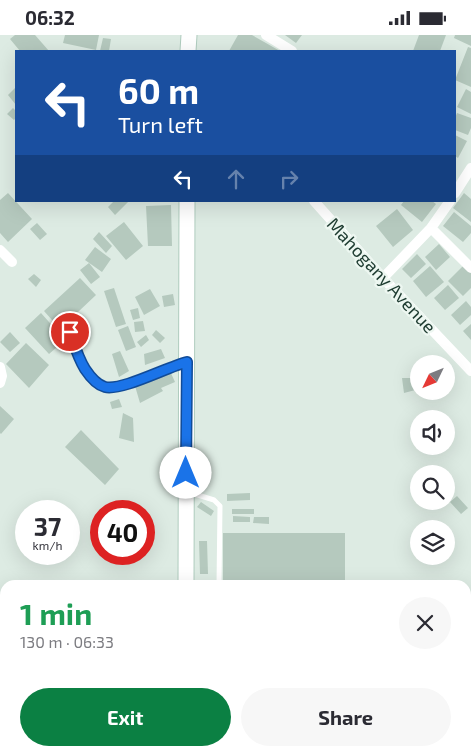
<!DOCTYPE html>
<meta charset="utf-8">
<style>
:root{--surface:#fff;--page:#f7f7f7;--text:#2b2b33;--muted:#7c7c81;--accent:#0b8043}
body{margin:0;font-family:"Exo 2",sans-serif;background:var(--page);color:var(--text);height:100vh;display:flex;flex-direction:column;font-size:19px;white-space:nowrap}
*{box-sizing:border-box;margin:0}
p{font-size:16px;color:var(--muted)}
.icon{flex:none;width:28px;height:28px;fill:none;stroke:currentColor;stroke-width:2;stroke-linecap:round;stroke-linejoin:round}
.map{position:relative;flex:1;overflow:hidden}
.panel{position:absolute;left:0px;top:545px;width:471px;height:176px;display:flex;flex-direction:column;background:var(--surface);border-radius:15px 15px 0 0;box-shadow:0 5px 20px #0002}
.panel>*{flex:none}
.hud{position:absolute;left:15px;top:15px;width:441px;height:152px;border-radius:0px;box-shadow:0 5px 20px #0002;background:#1a4fa0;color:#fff;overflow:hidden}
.needle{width:32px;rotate:227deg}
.tools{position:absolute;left:410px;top:320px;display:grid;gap:10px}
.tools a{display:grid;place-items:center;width:45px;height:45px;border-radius:50%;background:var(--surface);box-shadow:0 5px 20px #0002;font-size:25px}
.speed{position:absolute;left:15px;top:465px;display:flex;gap:10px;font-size:25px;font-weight:700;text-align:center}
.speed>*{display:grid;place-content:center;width:65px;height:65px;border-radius:50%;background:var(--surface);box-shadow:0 5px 20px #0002;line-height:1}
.speed small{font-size:12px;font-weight:400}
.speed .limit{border:8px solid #d22;background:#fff;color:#111}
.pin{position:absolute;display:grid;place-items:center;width:42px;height:42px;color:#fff;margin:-21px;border:2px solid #fff;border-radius:50%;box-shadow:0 1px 5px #0007}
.me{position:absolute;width:55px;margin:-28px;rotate:0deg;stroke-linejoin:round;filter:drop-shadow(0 0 4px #0008)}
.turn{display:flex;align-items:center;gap:18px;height:105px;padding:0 20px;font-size:22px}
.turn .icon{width:65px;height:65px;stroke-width:2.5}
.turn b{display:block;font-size:35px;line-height:42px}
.lanes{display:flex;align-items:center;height:48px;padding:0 20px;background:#0003;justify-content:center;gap:25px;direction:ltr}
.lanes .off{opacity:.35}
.round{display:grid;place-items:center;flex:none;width:52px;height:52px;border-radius:26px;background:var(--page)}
.summary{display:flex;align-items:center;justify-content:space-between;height:85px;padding:0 20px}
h1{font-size:30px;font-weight:700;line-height:38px;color:#1e9e55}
.button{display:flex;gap:10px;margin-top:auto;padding:10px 20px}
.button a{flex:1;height:58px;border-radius:30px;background:var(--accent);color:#fff;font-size:20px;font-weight:700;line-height:58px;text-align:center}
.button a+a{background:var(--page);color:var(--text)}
.status{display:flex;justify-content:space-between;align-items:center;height:35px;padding:0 25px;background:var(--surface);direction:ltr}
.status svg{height:14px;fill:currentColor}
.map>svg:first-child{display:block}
.building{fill:#b5c9be}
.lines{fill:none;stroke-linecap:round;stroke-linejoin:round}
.secondary-casing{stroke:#afccbe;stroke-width:17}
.lane{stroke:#fff;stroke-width:5}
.street{stroke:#fff;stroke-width:10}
.secondary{stroke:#fff;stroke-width:15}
.route-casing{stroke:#114b97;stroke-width:12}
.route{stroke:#1a73e8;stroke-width:9}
.labels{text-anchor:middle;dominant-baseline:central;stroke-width:4.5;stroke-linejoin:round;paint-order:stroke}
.street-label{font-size:18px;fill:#1d3b30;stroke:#edf7f1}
</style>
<div class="status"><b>06:32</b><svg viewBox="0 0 49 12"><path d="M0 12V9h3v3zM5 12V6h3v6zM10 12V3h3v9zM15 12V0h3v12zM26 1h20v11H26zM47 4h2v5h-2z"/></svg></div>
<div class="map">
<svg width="471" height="721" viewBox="0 0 471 721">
<rect width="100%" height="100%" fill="#ddebe3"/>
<path class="building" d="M15 0H35L49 16H20L10 4Z
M65 0H99L96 15 63 8Z
M238 0H252L280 16H229Z
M285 0H302L296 8Z
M419 0H446L440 16H413Z
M455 0H471V11L454 3Z
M103 3 111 4 109 16H100Z
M468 12 471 13V52L455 45Z
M16 52V70L8 60Z
M466 54 471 57V79L457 72Z
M13 73 16 76V83L14 85 7 79Z
M457 78 471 83V93L468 100 455 95V83Z
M455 100 467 106 458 123 455 121Z
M8 158 32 184 8 207 0 198V165Z
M464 158 471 164V187L453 173Z
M114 166H129L115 180 108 172Z
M404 166H432L436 169 422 187 401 170Z
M171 170 172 211H148L146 171Z
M397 174 413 195 393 212 376 191Z
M454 177 471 191V198L463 207 443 191Z
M124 187 143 211 126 225 106 201Z
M37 188 47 199 40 205 30 194Z
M99 197 112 211 106 218 93 204Z
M439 209 450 222 436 235 425 222Z
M95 212 111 224 102 237 85 225Z
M417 219 426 229 411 243 402 234Z
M89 228 100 242 91 249 80 235Z
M465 229 471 236V253L463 261 448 246Z
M430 231 444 247 426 262 413 246Z
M34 239 41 245 36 252 28 244Z
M80 243 96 260 60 294 44 276Z
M448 250 459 263 445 275 434 263Z
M114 253 126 289 116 292 104 256Z
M150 254 160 271 144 280 135 262Z
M173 259 175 270 164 272 162 261Z
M466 266 471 272V280L460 290 451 280Z
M138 273 140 283 133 285 130 275Z
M41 278 65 305 49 319 25 293Z
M81 280 87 291 79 296 73 285Z
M143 286 145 296 135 297 134 287Z
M471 289V305L463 296Z
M128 291 136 312 126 316 118 295Z
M156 295 165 303 160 308 152 300Z
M10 297 20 308 10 317 0 307Z
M146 300 149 305 141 312 137 307Z
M26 308 49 330 29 353 6 329Z
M161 314 165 323 145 330 144 319Z
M120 316 129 336 119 342 112 319Z
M170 336 175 347 161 353 163 356 140 368 135 351Z
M402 343H418L419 354 404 358Z
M119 364 122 372 112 374 110 367Z
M0 371 14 384 1 399 0 398Z
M123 378 133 383 134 407 119 403Z
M81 395 119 434 105 450 65 412Z
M250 458V465L227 466V459Z
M457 461 468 473 461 479 450 467Z
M201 467 214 476 211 481 197 472Z
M232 474H254V479H232Z
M233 481 250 482V487H233Z
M254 482H269V489L253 488Z
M223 498H345V550H223Z
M199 506H207L208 539H200Z
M466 622 471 627V648L466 653Z
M0 700 5 706V716H14L18 721H0Z
M242 716H324V719L242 718Z"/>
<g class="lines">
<g class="secondary-casing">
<path id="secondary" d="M188 16 189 0
M186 550 187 166
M185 716V721"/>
</g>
<path class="lane" d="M70 297C74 309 78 322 85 333 88 339 96 350 103 352 119 357 166 332 184 327
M188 457 214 465 220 471 219 550
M231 721 232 716
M338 721V716"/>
<path class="street" d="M266 0 292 16
M455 158 471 133
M314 166 383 243 471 336
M431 193 471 233
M0 215 12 227
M383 243 431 193 450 166
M0 332 2 341 0 348"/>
<use href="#secondary" class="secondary"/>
</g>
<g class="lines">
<g class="route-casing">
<path id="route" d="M70 297C74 309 78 323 85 334 89 340 97 350 105 352 122 356 167 332 187 327L186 438"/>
</g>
<use href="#route" class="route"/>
</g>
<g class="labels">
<g class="street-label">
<text transform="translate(382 240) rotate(47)">Mahogany Avenue</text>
</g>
</g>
</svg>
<div class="tools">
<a><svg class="needle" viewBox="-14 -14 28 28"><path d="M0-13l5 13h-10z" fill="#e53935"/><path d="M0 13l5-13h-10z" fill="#7c7c81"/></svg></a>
<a><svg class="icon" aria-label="sound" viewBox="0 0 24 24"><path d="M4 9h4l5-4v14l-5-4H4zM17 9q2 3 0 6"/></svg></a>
<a><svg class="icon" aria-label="search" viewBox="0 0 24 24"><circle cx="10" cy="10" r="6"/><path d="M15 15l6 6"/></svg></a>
<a><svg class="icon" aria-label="layers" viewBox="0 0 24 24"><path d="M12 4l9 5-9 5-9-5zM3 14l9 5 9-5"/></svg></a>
</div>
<div class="speed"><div>37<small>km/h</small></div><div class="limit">40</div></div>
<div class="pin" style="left:70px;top:297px;background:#d93025"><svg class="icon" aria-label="arrive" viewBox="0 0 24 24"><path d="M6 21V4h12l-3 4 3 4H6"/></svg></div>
<svg class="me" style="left:186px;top:438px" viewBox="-20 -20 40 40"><circle r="19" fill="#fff"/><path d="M0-13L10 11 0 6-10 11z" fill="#1a73e8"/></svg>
<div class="hud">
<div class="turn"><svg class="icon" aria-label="left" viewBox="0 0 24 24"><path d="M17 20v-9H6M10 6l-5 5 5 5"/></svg><div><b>60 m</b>Turn left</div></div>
<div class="lanes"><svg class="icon" aria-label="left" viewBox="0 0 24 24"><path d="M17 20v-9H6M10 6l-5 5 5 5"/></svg><svg class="icon off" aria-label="ahead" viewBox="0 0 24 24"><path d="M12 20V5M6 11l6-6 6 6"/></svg><svg class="icon off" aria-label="right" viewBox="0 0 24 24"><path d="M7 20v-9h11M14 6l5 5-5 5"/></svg></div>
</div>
<section class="panel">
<div class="summary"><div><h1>1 min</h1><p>130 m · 06:33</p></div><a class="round"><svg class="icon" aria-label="close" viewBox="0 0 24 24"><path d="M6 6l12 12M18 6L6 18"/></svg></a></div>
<div class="button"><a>Exit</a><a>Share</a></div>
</section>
</div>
